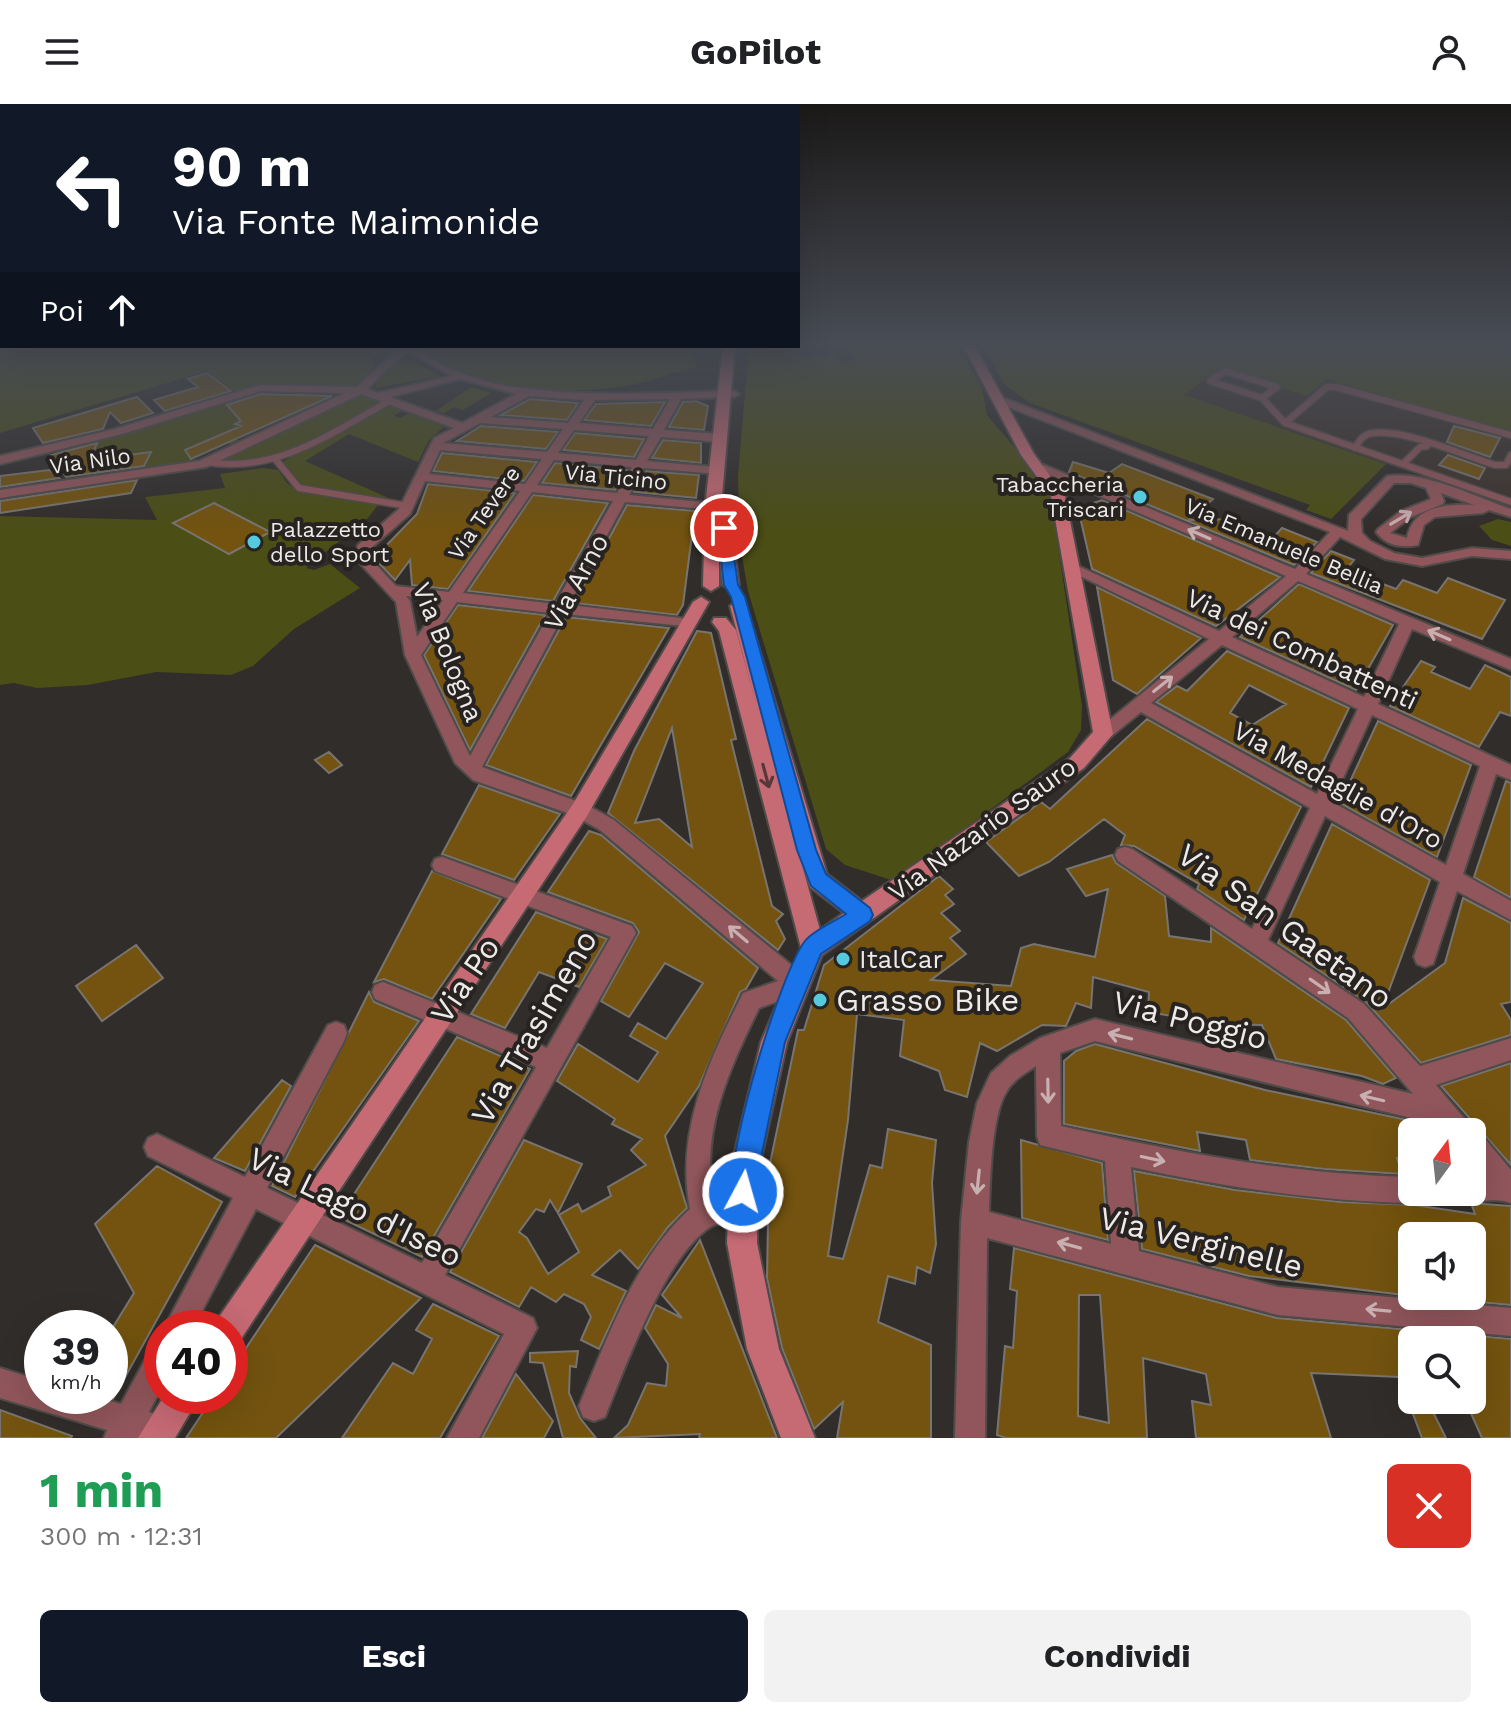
<!DOCTYPE html>
<html lang="it">
<meta charset="utf-8">
<style>
:root{--surface:#fff;--page:#f2f2f2;--text:#202124;--muted:#757577;--accent:#111827}
body{margin:0;font-family:"Work Sans",sans-serif;background:var(--page);color:var(--text);height:100vh;display:flex;flex-direction:column;font-size:30px;white-space:nowrap}
*{box-sizing:border-box;margin:0}
p{font-size:26px;color:var(--muted)}
.icon{flex:none;width:44px;height:44px;fill:none;stroke:currentColor;stroke-width:2;stroke-linecap:round;stroke-linejoin:round}
.map{position:relative;height:1334px;overflow:hidden}
.sheet{display:flex;flex-direction:column;background:var(--surface);flex:1}
.sheet>*{flex:none}
.hud{position:absolute;left:0px;top:0px;width:800px;height:244px;box-shadow:0 8px 32px #0002;background:#111827;color:#fff;overflow:hidden}
.needle{width:52px;rotate:15deg}
.tools{position:absolute;left:1398px;top:1014px;display:grid;gap:16px}
.tools a{display:grid;place-items:center;width:88px;height:88px;border-radius:12px;background:var(--surface);box-shadow:0 8px 32px #0002;font-size:40px}
.speed{position:absolute;left:24px;top:1206px;display:flex;gap:16px;font-size:40px;font-weight:700;text-align:center}
.speed>*{display:grid;place-content:center;width:104px;height:104px;border-radius:50%;background:var(--surface);box-shadow:0 8px 32px #0002;line-height:1}
.speed small{font-size:20px;font-weight:400}
.speed .limit{border:12px solid #d22;background:#fff;color:#111}
.pin{position:absolute;display:grid;place-items:center;width:68px;height:68px;color:#fff;margin:-34px;border:4px solid #fff;border-radius:50%;box-shadow:0 2px 8px #0007}
.me{position:absolute;width:88px;margin:-44px;rotate:6deg;stroke-linejoin:round;filter:drop-shadow(0 0 6px #0008)}
.turn{display:flex;align-items:center;gap:28px;height:168px;padding:0 40px;font-size:36px}
.turn .icon{width:104px;height:104px;stroke-width:2.5}
.turn b{display:block;font-size:56px;line-height:68px}
.then{display:flex;align-items:center;height:76px;padding:0 40px;background:#0003;gap:16px;font-size:30px}
.round{display:grid;place-items:center;flex:none;width:84px;height:84px;border-radius:12px;background:var(--page)}
.head{display:flex;align-items:center;justify-content:space-between;height:136px;padding:0 40px}
h1{font-size:48px;font-weight:700;line-height:60px;color:#1e9e55}
.action{display:flex;gap:16px;margin-top:auto;padding:16px 40px}
.action a{flex:1;height:92px;border-radius:12px;background:var(--accent);color:#fff;font-size:32px;font-weight:700;line-height:92px;text-align:center}
.action a+a{background:var(--page);color:var(--text)}
header{display:flex;justify-content:space-between;align-items:center;height:104px;padding:0 40px;background:var(--surface);font-size:36px;font-weight:700}
.map>svg:first-child{display:block}
.built{fill:#3d332d}
.green{fill:#4b4e15}
.building{fill:#73530f;stroke:#787571;stroke-width:2;fill-rule:evenodd}
.lines{fill:none;stroke-linecap:round;stroke-linejoin:round}
.lane-casing{stroke:#4f4b49;stroke-width:9}
.street-casing{stroke:#4f4b49;stroke-width:4}
.secondary-casing{stroke:#4f4b49;stroke-width:4}
.lane{stroke:#90565b;stroke-width:6}
.street{fill:#90565b;fill-rule:evenodd}
.secondary{fill:#c66a74;fill-rule:evenodd}
.oneway{stroke:#c8afb0}
.oneway2{stroke:#57383a}
.route{fill:#1a73e8;stroke:#114b97;stroke-width:2}
.poi-dot{fill:#55cadf;stroke:#272321;stroke-width:3}
.labels{text-anchor:middle;dominant-baseline:central;stroke-width:8;stroke-linejoin:round;paint-order:stroke}
.far-street-label{font-size:22px;fill:#edeae9;stroke:#272321}
.far-poi-label{font-size:22px;fill:#edeae9;stroke:#272321;text-anchor:end}
.street-label{font-size:26px;fill:#edeae9;stroke:#272321}
.poi-label{font-size:26px;fill:#edeae9;stroke:#272321;text-anchor:start}
.near-street-label{font-size:32px;fill:#edeae9;stroke:#272321}
.near-poi-label{font-size:32px;fill:#edeae9;stroke:#272321;text-anchor:start}
</style>
<header><svg class="icon" aria-label="menu" viewBox="0 0 24 24"><path d="M4 6h16M4 12h16M4 18h16"/></svg>GoPilot<svg class="icon" aria-label="person" viewBox="0 0 24 24"><circle cx="12" cy="8" r="4"/><path d="M4 21q1-7 8-7t8 7"/></svg></header>
<div class="map">
<svg width="1511" height="1334" viewBox="0 0 1511 1334">
<rect width="100%" height="100%" fill="#312d2b"/>
<path class="built" d="M1221 264 1307 291 1327 275 1511 329V403L1183 291Z"/>
<path class="green" d="M0 241 2 242H386L382 251 372 255 377 264 355 284 259 282 239 291 207 267 0 329Z
M851 241H951L964 252 982 284 987 311 1038 371 1051 395 1082 602 1081 626 1068 648 894 777 845 761 826 745 748 487 740 441 738 372 749 242 797 244 799 253 835 252 836 257H854Z
M984 241H1480L1511 249V329L1327 275 1307 292 1221 264 1184 291 1386 360 1331 415 1306 406 1310 401 1030 299 1003 279Z
M418 242H696L692 253 698 261C689 269 680 266 670 270 600 297 475 292 418 242Z
M406 254 441 272 375 284 379 271Z
M471 283 491 289 463 306 454 303 444 309 436 307Z
M360 290 382 298C331 324 277 362 217 358Z
M254 292 259 293 233 309 241 317 236 320 240 323 226 330 241 338 233 342 217 332 185 346 194 359 142 365 150 348 103 353 93 370 84 371 93 349 54 354 56 348Z
M388 300 403 306 394 312 400 314 410 309 444 323 429 336 418 358 349 330 305 357 400 399 302 381 282 358Z
M263 364 278 366 287 379 297 386 397 404 378 401 368 414 306 464 314 466 330 460 360 484 294 525 253 562 231 571 156 568 88 581 37 584 14 579 0 581V412L157 416 145 393 225 384 220 370Z
M1498 415 1511 418V442L1492 436 1479 422Z"/>
<path class="building" d="M207 269 231 287 165 307 154 296 198 283 188 275Z
M260 290 332 292 191 355 185 346 241 322 235 320 241 317 227 301Z
M137 293 153 309 121 319 110 308 103 325 43 339 33 324Z
M530 295 578 299 567 316 501 311Z
M696 297 708 302 704 326 669 323 683 298Z
M665 298 651 322 584 316 596 300Z
M481 322 558 328 546 345 457 337Z
M1454 322 1500 334 1490 353 1447 338Z
M575 329 644 335 634 353 563 346Z
M663 336 701 339V359L652 354Z
M97 339 90 356 151 348 144 362 66 373 51 351Z
M442 349 537 358 524 377 433 367Z
M1448 351 1485 364 1479 375 1439 361Z
M1073 358 1109 369 1122 360 1213 395 1189 416 1236 415 1240 421 1273 434 1282 424 1317 438 1294 461 1069 368Z
M555 359 627 366 615 386 542 379Z
M49 366 59 374 0 383V372Z
M646 367 699 371 696 394 634 388Z
M137 376 131 389 0 409V397Z
M428 380 515 389 448 485 412 481 410 456 395 476 374 454 417 410Z
M533 391 608 399 553 497 468 487Z
M1102 396 1280 473 1216 522 1092 465 1078 404Z
M214 399 270 428 229 450 173 419Z
M627 401 695 407 683 501 677 511 574 499Z
M1331 447 1354 456 1346 466 1396 485 1403 476 1437 489 1448 474 1505 496 1482 535 1311 469Z
M1299 480 1393 521 1356 586 1240 533Z
M1097 483 1201 534 1137 590 1113 576Z
M458 501 545 511 470 646 424 551Z
M566 513 669 524 571 692 486 661Z
M697 527 711 529 736 635 731 636 772 802 783 810 776 817 785 835 778 846 608 709 634 647ZM672 624 692 743 659 715 635 719Z
M1227 547 1349 604 1311 683 1156 598 1177 582 1187 587ZM1249 581 1286 600 1252 621 1230 609Z
M1421 557 1435 563 1431 568 1470 585 1485 561 1511 573V612L1500 608 1479 643 1390 602Z
M1147 615 1301 703 1244 816 1197 785 1199 780 1134 742 1121 741 1125 731 1104 715 1049 758 1019 772 986 738 1041 698 1050 705Z
M1378 617 1471 661 1437 753 1340 699Z
M329 648 342 661 329 669 315 656Z
M1506 677 1511 679V794L1474 773Z
M479 681 560 710 514 776 442 750Z
M1332 720 1430 776 1382 905 1445 859 1463 794 1511 819V898L1501 900 1511 916V931L1421 959 1366 898 1278 839Z
M589 727 601 731 758 864 746 885 740 888 699 982 665 1032 687 1104 668 1123 638 1165 620 1146 592 1171 626 1187 599 1245 581 1236 591 1213 584 1200 564 1190 556 1198 531 1183 519 1203 450 1168 524 1036 582 1060 558 1109 550 1096 544 1108 536 1105 519 1128 527 1134 548 1170 579 1148 559 1111 578 1100 582 1108 611 1092 608 1083 646 1061 631 1046 642 1035 612 1020 615 1015 557 977 578 940 638 978 658 948 630 932 638 919 666 935 703 879 665 859 629 913 601 897 639 828 633 819 548 788Z
M1112 751 1116 759 1165 792 1169 832 1211 838V824L1346 916 1396 974 1383 980 1362 972 1276 955 1262 921 1219 920 1148 908 1149 888 1093 873 1091 904 1076 899 1066 922 1042 921 997 947 980 939 967 993 945 986 939 967 900 952 904 916 857 910 848 1016 828 1152 843 1155 870 1061 882 1064 888 1025 936 1036 932 1079 936 1140 930 1169 917 1163 915 1180 888 1172 878 1218 931 1241V1334H837L843 1298 814 1325 782 1244 767 1174 769 1064 798 926H804L824 861 939 772 953 785 945 791 954 800 941 809 960 827 950 834 966 850 931 876 1011 882 1021 844 1034 840 1095 853 1108 785 1086 792 1067 765Z
M432 767 501 795 432 895 384 875 374 878Z
M536 808 607 835 579 883 539 868 505 924 471 910Z
M136 841 163 874 102 917 76 882Z
M369 888 374 898 419 917 295 1093 272 1082Z
M457 933 530 965 422 1153 339 1113Z
M1095 940 1265 986 1412 1017V1056L1397 1054 1402 1070 1324 1065 1250 1056 1246 1036 1197 1028 1200 1047 1064 1020V957L1076 947Z
M1511 959V1061L1441 982Z
M282 976 291 982 245 1067 214 1054Z
M1021 1036 1102 1059 1108 1136 1022 1114Z
M157 1062 222 1098 113 1295 110 1294V1228L134 1189 95 1120Z
M1134 1067 1235 1086 1341 1098 1414 1101 1475 1110 1471 1099 1511 1102V1201L1434 1194 1472 1192V1132H1412V1192L1249 1172 1142 1145Z
M700 1136 777 1334H699L700 1330 614 1334 628 1321 647 1279 666 1282 668 1260 645 1224 656 1201 682 1214 662 1191Z
M315 1141 421 1194 276 1334H186L214 1292H230V1268Z
M1014 1144 1277 1214 1511 1235V1334H1482L1465 1296H1472V1281H1481L1472 1263V1236H1412V1296H1427L1446 1334H1422L1399 1273 1311 1269 1331 1334H1196L1192 1297 1211 1301 1206 1270 1143 1254 1147 1334H1006L997 1331 1005 1242 1013 1244 1017 1187 1010 1185ZM1079 1191H1100L1109 1319 1078 1312Z
M433 1200 499 1232 440 1334H342L393 1259 413 1270 432 1235 416 1226Z
M578 1247 576 1263 570 1262 569 1289 580 1314 596 1334H563L543 1259 530 1258V1249Z
M516 1270 553 1317 544 1334H482Z
M0 1306 72 1332 71 1334H0Z"/>
<g class="lines">
<g class="lane-casing">
<path id="lane" d="M1225 267 1277 283 1262 294 1210 277Z
M1262 294 1285 319 1511 398
M1285 319 1327 283H1336L1511 331
M1355 344C1360 336 1363 330 1373 329 1405 325 1463 351 1495 361H1506L1511 351
M276 356 299 384 408 402
M207 358C276 370 333 328 391 296
M1403 360 1420 343 1427 342"/>
</g>
<g class="street-casing">
<path id="street" d="M1492 241 1511 242V248L1493 243Z
M401 242C419 242 429 254 444 262 467 273 495 281 521 284 591 293 663 289 734 287L739 290 734 293 681 295 664 326 720 330 726 334 720 338 661 333 647 357 715 363 721 367 719 370 644 364 629 391 712 399 719 403 717 406 625 398 569 501 689 515 694 517V523L564 510 482 663 587 701 614 716 806 873 809 880 806 887 759 904C731 962 699 1028 714 1094L742 1095 751 1099 755 1108 751 1117C737 1123 723 1115 710 1123 665 1153 625 1263 605 1313L594 1317 583 1313 579 1302C607 1235 635 1154 690 1105 675 1027 709 957 743 889L778 877 600 726 573 711 473 676 455 659 405 551 396 498 355 454 358 441 399 405 434 334 454 324 361 290 206 363 0 394V386L199 357 345 289 261 287 122 330 0 360V352L115 325 260 281 357 283ZM407 247 452 272 378 289 367 285ZM461 275 516 290 462 319 389 293ZM529 292 584 296 568 319 491 313ZM670 295 653 325 579 319 595 296ZM480 319 563 325 547 348 443 339ZM574 326 649 332 636 356 558 349ZM440 346 542 355 525 380 429 370ZM554 356 632 363 617 389 537 381ZM425 377 520 387 449 488 396 482 369 453 370 445 410 410ZM532 388 613 397 555 500 463 489ZM406 492 443 496 417 533 410 497ZM457 498 550 509 470 652 421 551Z
M993 293H1001L1348 427 1349 411 1387 372C1423 366 1476 393 1511 405V413L1489 406 1483 409 1435 413 1424 421 1418 441C1402 444 1386 442 1376 428L1378 425 1401 407 1431 395 1426 384 1411 379H1394L1361 415 1362 429 1370 437 1394 449 1422 454 1472 444 1511 447V455L1472 452 1422 462 1385 455 1340 433 1306 470 1511 555V566L1412 525 1378 600 1511 661V676L1496 670 1463 770 1511 797V816L1457 787 1433 860 1425 863 1417 860 1414 853 1440 778 1325 712 1268 836 1364 900 1420 962 1511 934V956L1436 981C1445 991 1473 1027 1481 1030L1511 1066V1099C1495 1092 1479 1101 1463 1094L1460 1088H1472V1072H1483L1472 1059V1028H1446L1440 1021 1095 937 1060 949 1061 1022C1177 1048 1293 1071 1412 1073V1088H1424L1421 1095 1412 1099C1317 1097 1224 1083 1131 1063L1139 1147 1278 1183 1511 1204V1232L1278 1211 987 1134 985 1334H955L961 1117 969 1038 977 999 991 969 1010 952 1040 934 1095 915 1413 990 1348 914 1118 757 1115 751 1118 745 1125 743 1132 745 1252 825 1310 704 1141 608 1109 634H1097L1094 630 1097 626 1209 535 1066 465 1068 462H1078L1219 527 1286 472 1034 364 1044 361 1295 465 1330 428 993 297ZM1441 389 1474 401C1446 400 1413 402 1407 434L1390 429 1411 413 1443 400 1444 397ZM1298 477 1399 520 1364 593 1232 533ZM1222 541 1358 605 1317 690 1151 599ZM1372 611 1480 662 1446 761 1332 698ZM1036 962 1037 1032 1040 1041 1105 1057 1111 1140 989 1108C990 1078 991 1011 1007 987 1013 976 1026 969 1036 962Z
M442 753 632 822 636 829 445 1171 533 1214 537 1224 479 1334H447L504 1230 256 1105 193 1224H164L233 1094 148 1052 144 1043 148 1034 157 1030 245 1073 328 921 336 918 344 921 347 929 344 937 267 1084 422 1159 536 963 375 895 372 888 375 881 383 878 547 944 611 833 435 767 432 761 435 755Z
M162 1239V1283L149 1308 172 1316 176 1327 173 1334H104L107 1326 0 1294V1264L42 1277V1292H94L121 1300 152 1243Z"/>
</g>
<g class="secondary-casing">
<path id="secondary" d="M963 241H974L1034 350 1065 392 1113 630 1084 664 822 851 787 938 758 1068 757 1139 779 1245 815 1334H781L747 1245 727 1139 730 1068 761 938 801 844 719 527 712 518 714 514H726L736 526 759 611 730 502 738 497 746 502 827 770 862 797 1070 654 1093 628 1051 392 1021 351ZM802 761 810 783 844 809 820 826Z
M723 242H735L719 427H729L732 430 739 481 731 486 723 481 719 451V482L711 487 703 482 705 403Z
M701 493 709 498 587 712 241 1235 230 1240V1224H214L219 1213 573 700 693 498Z
M164 1292H200L175 1334H138Z"/>
</g>
<use href="#lane" class="lane"/>
<use href="#street" class="street"/>
<use href="#secondary" class="secondary"/>
</g>
<defs><path id="oneway-shaft" d="M-6 0H5M1.5-3L5.5 0L1.5 3" fill="none" stroke-width="1.6" stroke-linecap="round" stroke-linejoin="round" transform="scale(2)"/></defs>
<g class="oneway">
<use href="#oneway-shaft" transform="translate(1401 414) rotate(-31)"/>
<use href="#oneway-shaft" transform="translate(1199 430) rotate(-157)"/>
<use href="#oneway-shaft" transform="translate(1439 531) rotate(-157)"/>
<use href="#oneway-shaft" transform="translate(1163 580) rotate(-39)"/>
<use href="#oneway-shaft" transform="translate(738 830) rotate(-140)"/>
<use href="#oneway-shaft" transform="translate(1320 882) rotate(35)"/>
<use href="#oneway-shaft" transform="translate(1120 932) rotate(-166)"/>
<use href="#oneway-shaft" transform="translate(1048 987) rotate(89)"/>
<use href="#oneway-shaft" transform="translate(1372 994) rotate(-167)"/>
<use href="#oneway-shaft" transform="translate(1153 1055) rotate(12)"/>
<use href="#oneway-shaft" transform="translate(978 1078) rotate(96)"/>
<use href="#oneway-shaft" transform="translate(1069 1141) rotate(-165)"/>
<use href="#oneway-shaft" transform="translate(1378 1206) rotate(-175)"/>
</g>
<use class="oneway2" href="#oneway-shaft" transform="translate(766 672) rotate(75)"/>
<linearGradient id="sky" x2="0" y2="1"><stop stop-color="#1b1918"/><stop offset="0.56" stop-color="#484c55"/><stop offset="1" stop-color="#484c55" stop-opacity="0"/></linearGradient>
<rect width="1511" height="428" fill="url(#sky)"/>
<path class="route" d="M724 420 730 424 738 481 745 493 816 746 826 770 870 804 873 811 870 817 821 850 785 938 752 1097 743 1101 734 1097C720 1065 781 867 805 837 814 826 834 818 846 810L811 782 797 746 731 493 724 481 717 424Z"/>
<g class="poi-dot">
<circle cx="1140" cy="393" r="8"/>
<circle cx="254" cy="438" r="8"/>
<circle cx="843" cy="855" r="8"/>
<circle cx="820" cy="896" r="8"/>
</g>
<g class="labels">
<g class="far-street-label">
<text transform="translate(90 357) rotate(-8)">Via Nilo</text>
<text transform="translate(616 373) rotate(6)">Via Ticino</text>
<text transform="translate(484 409) rotate(-55)">Via Tevere</text>
<text transform="translate(1284 442) rotate(23)">Via Emanuele Bellia</text>
</g>
<g class="far-poi-label">
<text x="1124" y="380">Tabaccheria<tspan x="1124" dy="25">Triscari</tspan></text>
<text x="270" y="425" text-anchor="start">Palazzetto<tspan x="270" dy="25">dello Sport</tspan></text>
</g>
<g class="street-label">
<text transform="translate(576 478) rotate(-61)">Via Arno</text>
<text transform="translate(1302 545) rotate(25)">Via dei Combattenti</text>
<text transform="translate(448 548) rotate(68)">Via Bologna</text>
<text transform="translate(1338 681) rotate(29)">Via Medaglie d'Oro</text>
<text transform="translate(982 725) rotate(-36)">Via Nazario Sauro</text>
</g>
<g class="poi-label">
<text x="859" y="855">ItalCar</text>
</g>
<g class="near-street-label">
<text transform="translate(1285 822) rotate(36)">Via San Gaetano</text>
<text transform="translate(465 876) rotate(-56)">Via Po</text>
<text transform="translate(1190 916) rotate(14)">Via Poggio</text>
<text transform="translate(534 923) rotate(-60)">Via Trasimeno</text>
<text transform="translate(355 1103) rotate(26)">Via Lago d'Iseo</text>
<text transform="translate(1201 1138) rotate(14)">Via Verginelle</text>
</g>
<g class="near-poi-label">
<text x="836" y="896">Grasso Bike</text>
</g>
</g>
</svg>
<div class="tools">
<a><svg class="needle" viewBox="-14 -14 28 28"><path d="M0-13l5 13h-10z" fill="#e53935"/><path d="M0 13l5-13h-10z" fill="#757577"/></svg></a>
<a><svg class="icon" aria-label="sound" viewBox="0 0 24 24"><path d="M4 9h4l5-4v14l-5-4H4zM17 9q2 3 0 6"/></svg></a>
<a><svg class="icon" aria-label="search" viewBox="0 0 24 24"><circle cx="10" cy="10" r="6"/><path d="M15 15l6 6"/></svg></a>
</div>
<div class="speed"><div>39<small>km/h</small></div><div class="limit">40</div></div>
<div class="pin" style="left:724px;top:424px;background:#d93025"><svg class="icon" aria-label="arrive" viewBox="0 0 24 24"><path d="M6 21V4h12l-3 4 3 4H6"/></svg></div>
<svg class="me" style="left:743px;top:1088px" viewBox="-20 -20 40 40"><circle r="17" fill="#1a73e8" stroke="#fff" stroke-width="3"/><path d="M0-11L8 9 0 5-8 9z" fill="#fff"/></svg>
<div class="hud">
<div class="turn"><svg class="icon" aria-label="left" viewBox="0 0 24 24"><path d="M17 20v-9H6M10 6l-5 5 5 5"/></svg><div><b>90 m</b>Via Fonte Maimonide</div></div>
<div class="then">Poi<svg class="icon" aria-label="ahead" viewBox="0 0 24 24"><path d="M12 20V5M6 11l6-6 6 6"/></svg></div>
</div>
</div>
<section class="sheet">
<div class="head"><div><h1>1 min</h1><p>300 m · 12:31</p></div><a class="round" style="background:#d93025;color:#fff"><svg class="icon" aria-label="close" viewBox="0 0 24 24"><path d="M6 6l12 12M18 6L6 18"/></svg></a></div>
<div class="action"><a>Esci</a><a>Condividi</a></div>
</section>
